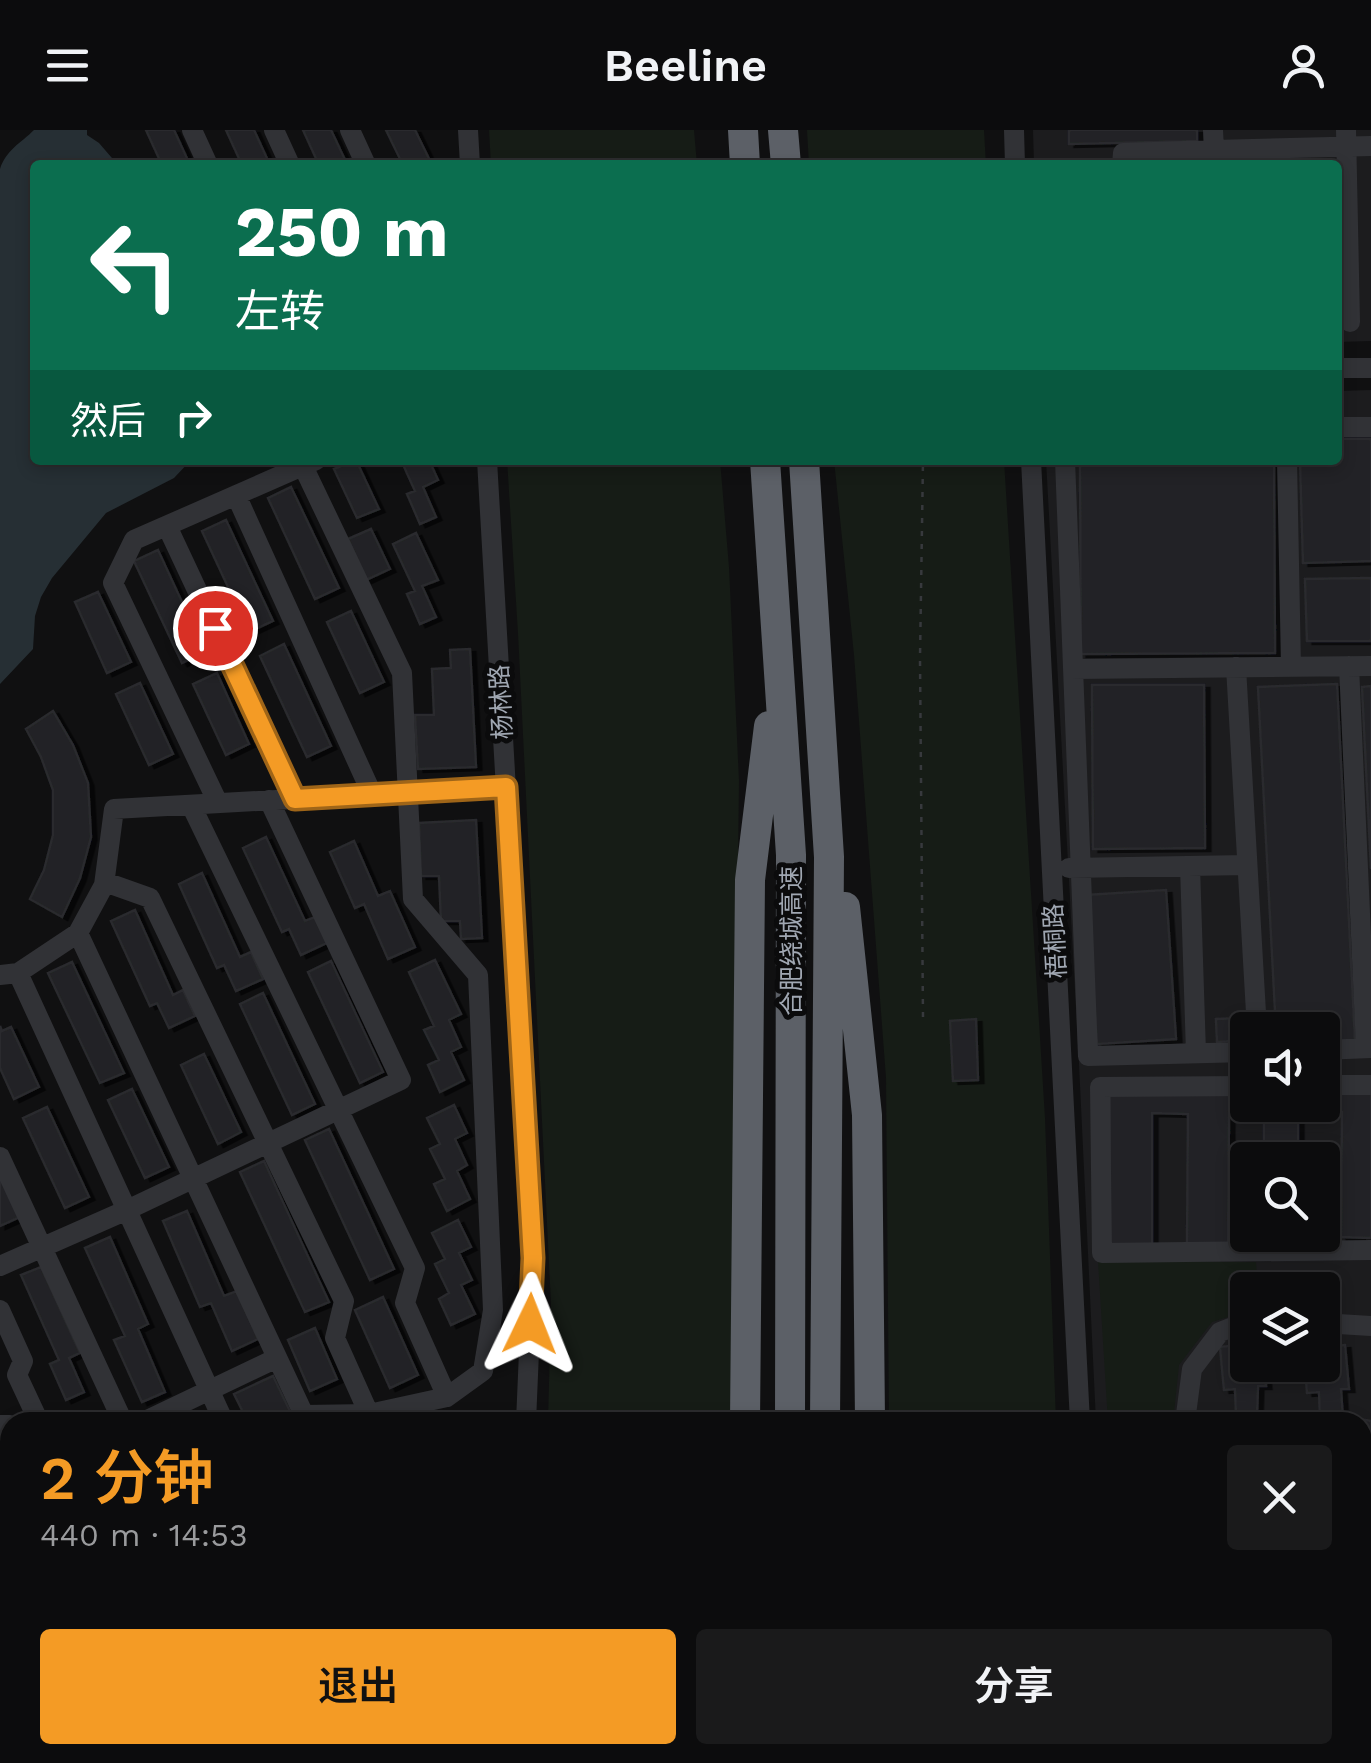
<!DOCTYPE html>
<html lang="zh">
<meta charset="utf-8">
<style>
:root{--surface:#0c0c0d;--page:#1a1a1b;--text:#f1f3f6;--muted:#9a9b9d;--line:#2c2c2e;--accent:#f49b25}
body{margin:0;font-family:"Work Sans","Noto Sans SC",sans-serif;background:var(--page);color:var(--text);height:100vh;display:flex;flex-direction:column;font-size:38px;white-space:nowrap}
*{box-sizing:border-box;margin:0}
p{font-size:32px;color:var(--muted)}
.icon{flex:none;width:55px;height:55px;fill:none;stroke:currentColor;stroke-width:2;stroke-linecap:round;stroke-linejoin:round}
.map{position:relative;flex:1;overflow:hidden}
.side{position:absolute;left:0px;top:1282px;width:1372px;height:352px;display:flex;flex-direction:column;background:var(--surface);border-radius:30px 30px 0 0;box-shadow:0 5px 15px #0003,0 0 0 2px var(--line)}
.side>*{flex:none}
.banner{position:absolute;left:30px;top:30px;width:1312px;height:305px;border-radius:10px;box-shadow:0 5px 15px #0003,0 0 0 2px var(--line);background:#0b6e4f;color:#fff;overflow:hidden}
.buttons{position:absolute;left:1230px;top:882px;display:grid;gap:20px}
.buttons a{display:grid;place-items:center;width:110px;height:110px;border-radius:10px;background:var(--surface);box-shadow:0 5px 15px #0003,0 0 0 2px var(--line);font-size:50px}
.pin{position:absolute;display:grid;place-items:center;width:85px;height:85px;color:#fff;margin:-42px;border:5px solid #fff;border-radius:50%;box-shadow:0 2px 10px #0007}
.me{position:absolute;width:110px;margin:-55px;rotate:2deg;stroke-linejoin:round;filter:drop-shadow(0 0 8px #0008)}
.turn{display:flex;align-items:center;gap:35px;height:210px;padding:0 40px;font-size:45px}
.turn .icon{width:130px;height:130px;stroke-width:2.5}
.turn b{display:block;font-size:70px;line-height:85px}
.then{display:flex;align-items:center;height:95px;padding:0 40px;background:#0003;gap:20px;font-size:38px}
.round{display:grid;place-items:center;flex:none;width:105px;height:105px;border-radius:10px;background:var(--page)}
.headline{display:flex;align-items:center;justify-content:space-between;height:170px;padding:0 40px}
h1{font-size:60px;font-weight:600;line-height:75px;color:var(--accent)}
.button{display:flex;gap:20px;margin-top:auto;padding:20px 40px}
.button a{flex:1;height:115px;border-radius:10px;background:var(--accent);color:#111;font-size:40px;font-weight:600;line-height:115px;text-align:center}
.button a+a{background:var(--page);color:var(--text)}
header{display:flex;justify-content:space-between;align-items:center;height:130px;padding:0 40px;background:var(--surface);font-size:45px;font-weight:600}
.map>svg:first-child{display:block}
.built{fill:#1c1c1e;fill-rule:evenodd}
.green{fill:#161c16}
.water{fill:#262f34}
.building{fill:#222325;stroke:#292a2d;stroke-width:2.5;filter:url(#shadow)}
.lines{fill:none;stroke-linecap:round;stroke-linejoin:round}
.path{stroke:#37393d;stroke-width:2.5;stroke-dasharray:5 8;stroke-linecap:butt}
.minor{stroke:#313236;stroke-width:20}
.major{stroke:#4c4f55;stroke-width:25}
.highway{stroke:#5c6067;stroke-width:30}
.highway-bridge{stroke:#5c6067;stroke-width:30}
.route-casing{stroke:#9f6518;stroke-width:25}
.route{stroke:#f49b25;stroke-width:18}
.labels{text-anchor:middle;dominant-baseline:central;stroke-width:10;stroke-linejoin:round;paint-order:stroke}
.street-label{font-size:25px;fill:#a0a7b2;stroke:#0b0b0c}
</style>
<header><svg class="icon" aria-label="menu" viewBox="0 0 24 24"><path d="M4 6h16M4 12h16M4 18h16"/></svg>Beeline<svg class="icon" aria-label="person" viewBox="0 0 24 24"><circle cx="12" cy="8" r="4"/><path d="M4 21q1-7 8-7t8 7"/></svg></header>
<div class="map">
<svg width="1371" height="1633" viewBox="0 0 1371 1633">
<defs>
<filter id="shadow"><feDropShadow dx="5.5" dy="3" stdDeviation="0" flood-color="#0009"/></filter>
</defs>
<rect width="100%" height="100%" fill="#101011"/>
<path class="built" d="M1033 0H1371V211L1338 212V35H1034Z
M1371 260V1387L1363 1386 1362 1292H1096L1079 934 1046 330H1338V261ZM1248 900H1322V975H1248ZM1248 1030H1322V1105H1248ZM1248 1160H1322V1235H1248Z
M203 1625H483V1633H203Z"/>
<path class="green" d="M489 0H694L697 35H491Z
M807 0H984L986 35H809Z
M507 330H720L729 437 739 651 731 1292H548L551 1174 518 503Z
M834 330H1004L1045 988 1056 1292H889L886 948 854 525Z
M1098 1131 1256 1132 1258 1160H1248L1247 1181 1212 1192 1179 1235 1173 1292H1108Z"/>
<path class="water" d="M34 0H87V5L99 13 118 35H35V330H191L174 348 106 383 52 448 41 467 35 486 33 519 0 554V39C6 20 21 13 34 0Z"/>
<path class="building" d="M146 0H174L190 35H162Z
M226 0H254L270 35H242Z
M303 0H331L346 32 341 35H319Z
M386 0H415L431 33 403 35Z
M1069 0H1197V11L1069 14Z
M1338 309H1371V431L1303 433 1300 330H1338Z
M356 330 379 379 357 388 334 339Z
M401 330H429L438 350 423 357 436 387 420 394 407 364 415 361Z
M1080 330H1274L1275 523 1081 524Z
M291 357 339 458 315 469 268 368Z
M226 390 273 491 249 502 202 401Z
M371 399 390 439 366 450 348 409Z
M416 403 438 450 422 456 436 487 420 494 407 464 415 461 393 414Z
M158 420 205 522 182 533 134 431Z
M1371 448V511H1307L1305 449Z
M98 462 131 532 107 543 75 472Z
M351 481 384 552 360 563 327 492Z
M284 514 331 616 307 627 260 526Z
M470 519 476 637 418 639 415 585H434L432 539 451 538 450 520Z
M217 543 249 614 226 625 193 554Z
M140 553 173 624 149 635 116 564Z
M1337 554 1355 912 1322 913V900H1276L1258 557Z
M1092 555H1204L1205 718 1093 719Z
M1371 556V739L1362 557Z
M53 581 73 615 88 653 91 707 80 748 62 787 30 769 44 740 53 705V660L41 627 26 599Z
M476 690 482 808 461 809 460 791H441L439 746H421L419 693Z
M266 707 305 791 315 787 327 813 301 825 289 799 282 802 243 718Z
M354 711 378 766 390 761 415 817 388 829 364 774 355 778 330 722Z
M202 743 240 827 251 822 263 849 236 861 224 835 217 838 179 754Z
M1166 760 1176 909 1097 914 1087 765Z
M135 780 173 865 183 860 195 886 169 898 157 873 150 876 111 791Z
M435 830 461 884 449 890 461 917 451 922 464 950 440 962 428 935 439 930 424 900 434 896 409 842Z
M331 831 383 942 360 953 308 842Z
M72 832 124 943 100 953 48 843Z
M263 863 315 974 292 985 240 874Z
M1244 888 1246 910 1217 912 1216 889Z
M976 889 978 950 953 951 950 891Z
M0 896 2 901 11 897 39 957 14 969 0 938Z
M204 924 241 1002 218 1014 181 935Z
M132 959 169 1037 145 1048 108 970Z
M1110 961 1248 962V975H1322V962L1371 963V1108L1341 1107 1342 982H1298V1030H1264V983H1229L1228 1116H1187L1188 984 1152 983V1117L1110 1116Z
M454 975 467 1003 455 1009 467 1035 457 1041 470 1069 447 1081 434 1054 445 1049 430 1019 440 1014 427 988Z
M47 977 89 1067 65 1078 23 988Z
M329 999 394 1139 370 1150 305 1010Z
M264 1031 329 1172 305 1182 240 1042Z
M0 1045 20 1087 0 1096Z
M187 1081 224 1166 237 1161 258 1209 232 1221 211 1173 200 1177 163 1091Z
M458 1090 471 1117 459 1123 472 1150 461 1155 475 1184 451 1195 439 1169 449 1163 435 1134 445 1129 432 1103Z
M110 1107 148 1194 138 1199 165 1262 142 1272 114 1210 125 1206 85 1118Z
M41 1137 80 1223 69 1228 84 1262 66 1270 50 1234 59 1230 21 1145Z
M383 1167 418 1245 390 1258 355 1180Z
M315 1198 337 1249 310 1261 288 1210Z
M1248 1214V1235H1264L1266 1256H1258L1257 1285H1277V1292H1205V1283L1236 1284 1235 1259 1224 1260 1220 1217Z
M1345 1215 1349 1259H1341L1343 1290H1365L1362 1329V1292H1277V1285L1320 1288 1319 1262 1307 1263 1305 1235H1322V1217Z
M273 1246 295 1292H248L234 1264Z
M1365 1290 1371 1291V1330H1362Z
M1362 1590H1365L1364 1633H1328L1329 1625H1362Z
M101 1625H136V1633H101Z
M405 1625H444V1633H405Z
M1194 1625H1243L1242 1633H1193Z"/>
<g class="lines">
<path class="path" d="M923 887 920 528 923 330"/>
<path class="minor" d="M192 0 208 35
M274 0 290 35
M350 0 366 35
M468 0 470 35
M1014 0 1015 35
M1213 0 1214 20 1371 16
M1346 0 1350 192
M1122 35 1123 23 1214 20
M1338 238H1371
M1338 297H1371
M487 330 533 1128 526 1292
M1031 330 1080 1292
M1065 330 1088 926 1248 922
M1287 330 1291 537
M236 365 372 664
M167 396 295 669
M1349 536 1366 918
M1236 537 1257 900
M1073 539 1371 536
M218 673 113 453 134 410 316 330
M191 675 415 1138 405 1173 447 1267
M1190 736 1196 923
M1069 738 1247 735
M105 752 150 768 344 1171 335 1208 369 1284
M78 803 304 1285 369 1284 447 1267 483 1241 493 1180 478 845 413 769 402 543 303 336
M18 843 224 1292
M0 845 18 843 78 803 104 755 114 679 506 657
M1322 920 1371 918
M1322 955H1371
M1248 956 1100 957 1102 1123 1371 1120
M0 1027 123 1292
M0 1136 127 1080 401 950 269 670
M0 1180 23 1231 17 1245 39 1292
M1322 1193 1371 1196
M143 1292 277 1228
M1185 1292 1192 1239 1220 1202 1248 1191
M0 1295H10
M1362 1341 1371 1342
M1362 1575H1371
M85 1625V1633
M184 1625V1633
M465 1625V1633
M512 1633V1625
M1067 1633 1068 1625
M1112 1633V1625
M1178 1633V1625
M1267 1633 1268 1625
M1322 1633V1625"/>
<path class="major" d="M0 1394H10
M1362 1424H1371
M0 1438H10
M1362 1468H1371"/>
<path class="highway" d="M743 0 745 35
M783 0 786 35
M765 330 791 725 790 1292
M804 330 829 727 825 1292
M845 777 867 985 870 1292
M745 1292 750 750 769 596
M817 1625 850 1629 857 1633
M931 1625 940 1633
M641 1633 653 1625
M712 1633 754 1625
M782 1633V1625"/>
<path class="highway-bridge" d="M740 1633V1625
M819 1633V1625"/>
</g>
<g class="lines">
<g class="route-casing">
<path id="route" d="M215 498 295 669 506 657 533 1128 530 1194"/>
</g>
<use href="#route" class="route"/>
</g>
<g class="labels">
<g class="street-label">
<text transform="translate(501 572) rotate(-93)">杨林路</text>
<text transform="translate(791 811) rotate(-90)">合肥绕城高速</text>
<text transform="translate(1055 811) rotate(-93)">梧桐路</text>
</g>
</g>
</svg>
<div class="buttons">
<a><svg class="icon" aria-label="sound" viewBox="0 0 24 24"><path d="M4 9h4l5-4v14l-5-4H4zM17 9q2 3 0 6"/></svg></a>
<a><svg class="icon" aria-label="search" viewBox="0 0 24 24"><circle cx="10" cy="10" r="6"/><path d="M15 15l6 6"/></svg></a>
<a><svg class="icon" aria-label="layers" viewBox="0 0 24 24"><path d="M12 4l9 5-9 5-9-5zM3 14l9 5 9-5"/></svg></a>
</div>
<div class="pin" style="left:215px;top:498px;background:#d93025"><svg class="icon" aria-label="arrive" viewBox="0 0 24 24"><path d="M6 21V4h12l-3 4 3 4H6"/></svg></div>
<svg class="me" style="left:530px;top:1194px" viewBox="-20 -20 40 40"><path d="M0-17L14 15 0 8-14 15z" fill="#f49b25" stroke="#fff" stroke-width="4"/></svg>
<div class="banner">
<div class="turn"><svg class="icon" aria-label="left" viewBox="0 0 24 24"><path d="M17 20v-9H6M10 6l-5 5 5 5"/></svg><div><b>250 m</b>左转</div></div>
<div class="then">然后<svg class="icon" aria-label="right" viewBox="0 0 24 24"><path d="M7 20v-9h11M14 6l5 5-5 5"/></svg></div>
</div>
<section class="side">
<div class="headline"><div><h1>2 分钟</h1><p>440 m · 14:53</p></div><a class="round"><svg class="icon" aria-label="close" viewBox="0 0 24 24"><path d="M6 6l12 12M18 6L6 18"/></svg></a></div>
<div class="button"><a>退出</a><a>分享</a></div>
</section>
</div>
